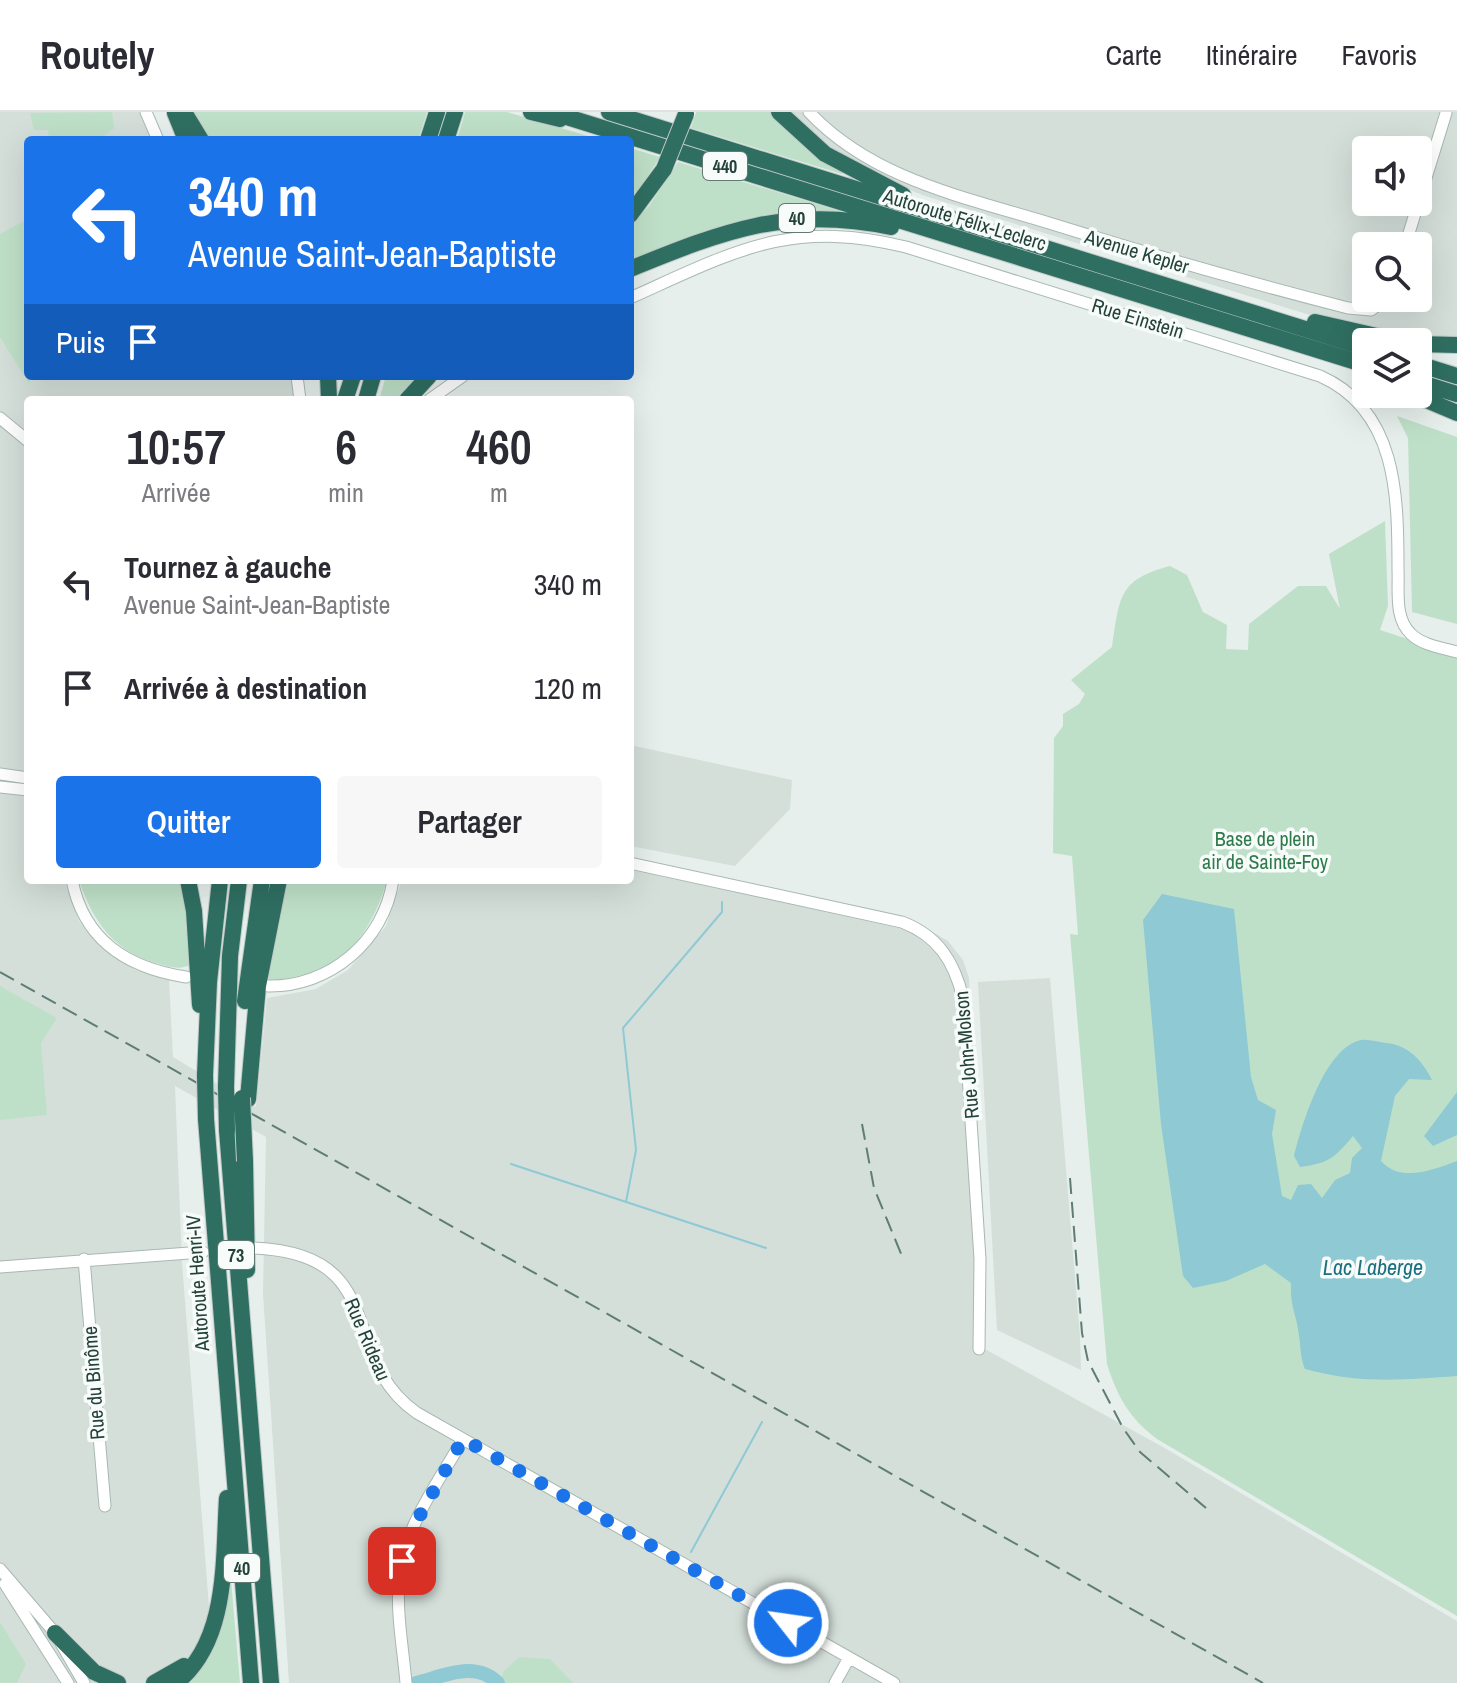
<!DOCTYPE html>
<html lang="fr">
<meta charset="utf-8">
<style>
:root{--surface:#fff;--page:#f7f7f7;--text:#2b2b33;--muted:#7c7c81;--line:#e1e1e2;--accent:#1a73e8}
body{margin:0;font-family:"Archivo Narrow",sans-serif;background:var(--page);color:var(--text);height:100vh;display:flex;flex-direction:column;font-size:30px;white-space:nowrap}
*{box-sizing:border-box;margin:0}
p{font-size:26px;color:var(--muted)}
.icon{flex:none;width:44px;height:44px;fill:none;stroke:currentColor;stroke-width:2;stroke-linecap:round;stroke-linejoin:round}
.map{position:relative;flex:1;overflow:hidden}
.sheet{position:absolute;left:24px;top:284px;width:610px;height:488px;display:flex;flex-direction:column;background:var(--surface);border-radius:8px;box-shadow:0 8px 32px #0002}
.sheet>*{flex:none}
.top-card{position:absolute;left:24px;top:24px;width:610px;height:244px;border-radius:8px;box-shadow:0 8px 32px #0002;background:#1a73e8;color:#fff;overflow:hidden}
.controls{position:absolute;left:1352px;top:24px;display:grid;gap:16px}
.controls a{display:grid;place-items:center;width:80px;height:80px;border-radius:8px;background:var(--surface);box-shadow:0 8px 32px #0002;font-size:40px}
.pin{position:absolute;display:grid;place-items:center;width:68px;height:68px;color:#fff;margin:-34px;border-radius:16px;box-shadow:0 4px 12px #0006}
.me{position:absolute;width:88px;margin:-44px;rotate:300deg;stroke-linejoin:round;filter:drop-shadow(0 0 6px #0008)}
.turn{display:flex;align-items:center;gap:28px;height:168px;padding:0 32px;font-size:36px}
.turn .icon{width:104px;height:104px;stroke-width:2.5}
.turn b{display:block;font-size:56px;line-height:68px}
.then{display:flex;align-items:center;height:76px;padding:0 32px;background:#0003;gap:16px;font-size:30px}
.eta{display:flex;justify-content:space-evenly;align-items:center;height:136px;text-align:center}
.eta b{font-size:48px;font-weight:600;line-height:56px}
.action{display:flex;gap:16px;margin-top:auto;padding:16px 32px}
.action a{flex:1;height:92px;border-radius:8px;background:var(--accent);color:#fff;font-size:32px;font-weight:600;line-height:92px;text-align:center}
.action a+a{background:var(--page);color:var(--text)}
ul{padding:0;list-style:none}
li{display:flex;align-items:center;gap:24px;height:104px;padding:0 32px}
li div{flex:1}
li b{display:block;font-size:30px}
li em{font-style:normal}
header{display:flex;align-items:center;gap:48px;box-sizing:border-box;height:112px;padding:0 40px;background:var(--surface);border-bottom:2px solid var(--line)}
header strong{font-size:38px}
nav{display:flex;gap:44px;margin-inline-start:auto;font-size:28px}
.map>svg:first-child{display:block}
.built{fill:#d4dfda;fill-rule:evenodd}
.green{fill:#bfe0c8}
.water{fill:#8ec9d4}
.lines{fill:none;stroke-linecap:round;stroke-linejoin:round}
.stream{stroke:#8ec9d4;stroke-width:2}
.river{stroke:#8ec9d4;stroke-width:14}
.minor-casing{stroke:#a8b8b2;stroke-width:13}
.highway-casing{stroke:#c2cac8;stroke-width:18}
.minor{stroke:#fff;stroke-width:11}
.highway{stroke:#2f6f62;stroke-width:16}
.rail{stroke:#5f7d75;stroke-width:2;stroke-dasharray:16 8;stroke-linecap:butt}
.highway-bridge-casing{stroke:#c2cac8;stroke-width:18;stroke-linecap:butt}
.highway-bridge{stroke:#2f6f62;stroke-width:16}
.route{stroke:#1a73e8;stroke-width:14;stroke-dasharray:0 25.2}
.labels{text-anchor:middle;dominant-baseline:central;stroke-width:7;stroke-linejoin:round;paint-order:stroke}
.shield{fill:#f7fbf9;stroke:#637a73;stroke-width:2}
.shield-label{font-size:18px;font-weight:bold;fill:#24423a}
.street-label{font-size:20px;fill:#24423a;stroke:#f7fbf9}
.park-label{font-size:20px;fill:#2d7a4b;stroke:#f7fbf9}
.water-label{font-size:22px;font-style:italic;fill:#1c6f80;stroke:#f7fbf9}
</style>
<header>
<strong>Routely</strong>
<nav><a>Carte</a><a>Itinéraire</a><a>Favoris</a></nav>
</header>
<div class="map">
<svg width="1457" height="1571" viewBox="0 0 1457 1571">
<rect width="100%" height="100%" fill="#e6efeb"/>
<path class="built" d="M0 0H146L158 28H28V264H297L300 288H28V768H64L79 809 95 829 135 858 169 868 173 945 256 995 267 886 316 877 348 858 386 814 402 768H630V757L911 807 948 829 963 848 969 866 983 1236 1163 1335 1457 1509V1571H289L263 1182 266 1025 175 974 182 1151 215 1571H0Z
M788 0H1457V227L1400 224 1313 204 925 84 882 67 826 35ZM1366 38H1418V90H1366ZM1366 134H1418V186H1366Z
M630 633 792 668 790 697 735 754 630 734Z
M1050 866 1080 1225 1081 1258 997 1218 978 870Z"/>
<path class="green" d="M112 0 114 16 99 28H49L48 18H34L30 1Z
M192 0H427L418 28H208Z
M465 0H507L601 28H457Z
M696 0H773L843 58 842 62 691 16Z
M630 36 660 45 630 92Z
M678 50 836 98 835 101 761 105 735 110 630 153V114L649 94Z
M28 107V264H37L28 270 0 225V122Z
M386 264H422L400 288H379Z
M1397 304 1457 325V512L1412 500 1408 326Z
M1385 409 1388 494 1380 518 1457 543V1504L1157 1327C1129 1306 1117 1284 1107 1252L1070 822 1078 823 1072 744 1053 741 1054 626 1063 614V602L1079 592 1085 582 1071 568 1112 535C1120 486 1117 468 1170 454L1187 463 1203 500 1227 513 1226 537 1248 538 1249 512 1298 474H1326L1340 497 1329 442Z
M79 768H181L188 798 190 853C180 858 169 855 159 852 114 840 93 810 79 768Z
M284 768H387C368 832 336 864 269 868V836Z
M0 874 57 906 41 931 47 1003 0 1008Z
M231 1468 240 1571H185L215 1531Z
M0 1510 26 1552 17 1571H0Z
M519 1545 550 1547 573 1571H500L503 1560Z"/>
<path class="water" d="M1162 782 1234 797 1251 965 1258 988 1276 998 1272 1022 1282 1084 1291 1088 1298 1073 1311 1072 1322 1086 1335 1068 1350 1061 1352 1046 1362 1036 1353 1024C1334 1046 1330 1051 1300 1055L1294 1044C1302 1013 1324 936 1361 928 1368 927 1378 930 1386 931 1408 933 1422 948 1432 968L1409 967 1395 984 1381 1049C1401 1071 1432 1058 1457 1049V1264C1401 1268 1360 1272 1305 1257 1300 1245 1301 1236 1299 1224 1297 1202 1290 1197 1291 1171L1265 1152 1226 1169 1193 1176 1183 1164 1161 1012 1143 808Z
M1457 980V1023L1433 1034 1424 1024Z"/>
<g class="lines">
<path class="stream" d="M511 1052 766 1136
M626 1090 636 1038 623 916 722 800V790
M691 1440 762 1310"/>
<path class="river" d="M416 1571C444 1564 475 1548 498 1571"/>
<g class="minor-casing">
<path id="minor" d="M146 0 158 28
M809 0C872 67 964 85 1049 111 1148 142 1247 170 1348 196L1371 198 1388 186
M1405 134 1446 1
M630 186C733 140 790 106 906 135L1320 264C1397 298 1398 383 1398 457 1399 479 1394 506 1411 522 1422 533 1442 536 1457 540
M297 264 300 288
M429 288 463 264
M0 306 28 329
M0 662 28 666
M0 675 28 678
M630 751 902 810C938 824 954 849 963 886L980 1147 979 1237
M72 768C84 829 128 856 186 865
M268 874C329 875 384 830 393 768
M254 1136C393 1142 336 1245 417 1301L894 1571
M84 1147 105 1394
M0 1155 203 1140
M0 1457 55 1521 84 1571
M5 1472 68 1571
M406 1571C403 1535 395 1496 400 1460 406 1412 440 1368 463 1327
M835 1571 849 1546"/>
</g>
<g class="highway-casing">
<path id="highway" d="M184 0 201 28
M531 0 560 7
M551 0 1366 253
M609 0 1366 236
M779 0 825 42 903 83
M175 1 186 28
M428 28 437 0
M446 28 455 0
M630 103 664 57
M630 157C723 119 790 93 891 115
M1315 210 1403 230
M1418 232 1457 233
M1418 252 1457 264
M328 264 329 288
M1418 270 1457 282
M1412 282 1457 301
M345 288 353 264
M366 288 373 264
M407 288 429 264
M188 768 194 799 200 893
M245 889 262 768
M205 963 209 870 220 768
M226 975 230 844 239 768
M248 987 258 874 279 768
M206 1007 251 1571
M227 1018 271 1571
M245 1049 247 1158
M55 1521 94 1560 118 1571
M154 1571 184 1554
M176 1571C229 1529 223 1447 227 1386"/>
</g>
<use href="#minor" class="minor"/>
<use href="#highway" class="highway"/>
<path class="rail" d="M0 860 1263 1571
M862 1012 874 1076 902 1144
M1070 1066 1082 1221 1088 1249 1123 1316 1140 1340 1206 1396"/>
<g class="highway-bridge-casing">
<path id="highway-bridge" d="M664 57 686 2
M205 963 206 1007
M226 975 227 1018
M242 986 245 1049"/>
</g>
<use href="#highway-bridge" class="highway-bridge"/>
</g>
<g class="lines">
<path class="route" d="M402 1449 414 1414 463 1327 788 1511"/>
</g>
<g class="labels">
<g class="shield">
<rect x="703" y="40" width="44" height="28" rx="6"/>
<rect x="779" y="92" width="36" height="28" rx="6"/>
<rect x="218" y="1129" width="36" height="28" rx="6"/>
<rect x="224" y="1442" width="36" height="28" rx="6"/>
</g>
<g class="shield-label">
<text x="725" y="54">440</text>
<text x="797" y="106">40</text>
<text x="236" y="1143">73</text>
<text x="242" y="1456">40</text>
</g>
<g class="street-label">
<text transform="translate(965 107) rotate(17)">Autoroute Félix-Leclerc</text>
<text transform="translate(1137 139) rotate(17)">Avenue Kepler</text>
<text transform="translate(1138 206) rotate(17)">Rue Einstein</text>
<text transform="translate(966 943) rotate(-95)">Rue John-Molson</text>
<text transform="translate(197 1171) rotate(-94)">Autoroute Henri-IV</text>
<text transform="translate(368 1227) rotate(67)">Rue Rideau</text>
<text transform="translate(93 1271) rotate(-94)">Rue du Binôme</text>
</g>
<g class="park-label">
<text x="1265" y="726">Base de plein<tspan x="1265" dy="23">air de Sainte-Foy</tspan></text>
</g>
<g class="water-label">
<text x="1373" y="1155">Lac Laberge</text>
</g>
</g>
</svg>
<div class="controls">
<a><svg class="icon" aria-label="sound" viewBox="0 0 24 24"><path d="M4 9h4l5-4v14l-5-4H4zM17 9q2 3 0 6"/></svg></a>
<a><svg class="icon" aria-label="search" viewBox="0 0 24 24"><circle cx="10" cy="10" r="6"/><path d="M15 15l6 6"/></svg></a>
<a><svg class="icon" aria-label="layers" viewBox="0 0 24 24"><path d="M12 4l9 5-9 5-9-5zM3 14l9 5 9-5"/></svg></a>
</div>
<div class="pin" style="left:402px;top:1449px;background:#d93025"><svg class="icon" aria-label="arrive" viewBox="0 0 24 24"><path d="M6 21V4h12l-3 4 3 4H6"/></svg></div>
<svg class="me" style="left:788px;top:1511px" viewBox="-20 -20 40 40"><circle r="17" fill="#1a73e8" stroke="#fff" stroke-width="3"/><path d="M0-11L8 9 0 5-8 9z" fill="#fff"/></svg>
<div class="top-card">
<div class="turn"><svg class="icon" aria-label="left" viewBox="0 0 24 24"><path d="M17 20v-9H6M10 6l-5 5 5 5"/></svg><div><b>340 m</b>Avenue Saint-Jean-Baptiste</div></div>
<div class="then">Puis<svg class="icon" aria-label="arrive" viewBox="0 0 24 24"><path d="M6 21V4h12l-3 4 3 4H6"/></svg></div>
</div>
<section class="sheet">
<div class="eta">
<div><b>10:57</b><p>Arrivée</p></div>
<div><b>6</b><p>min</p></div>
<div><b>460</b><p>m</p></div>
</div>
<ul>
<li><svg class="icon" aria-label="left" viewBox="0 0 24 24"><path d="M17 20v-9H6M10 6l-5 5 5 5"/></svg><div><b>Tournez à gauche</b><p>Avenue Saint-Jean-Baptiste</p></div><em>340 m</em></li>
<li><svg class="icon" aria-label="arrive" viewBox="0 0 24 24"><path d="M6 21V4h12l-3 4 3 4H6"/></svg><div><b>Arrivée à destination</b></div><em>120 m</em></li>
</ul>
<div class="action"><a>Quitter</a><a>Partager</a></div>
</section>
</div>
